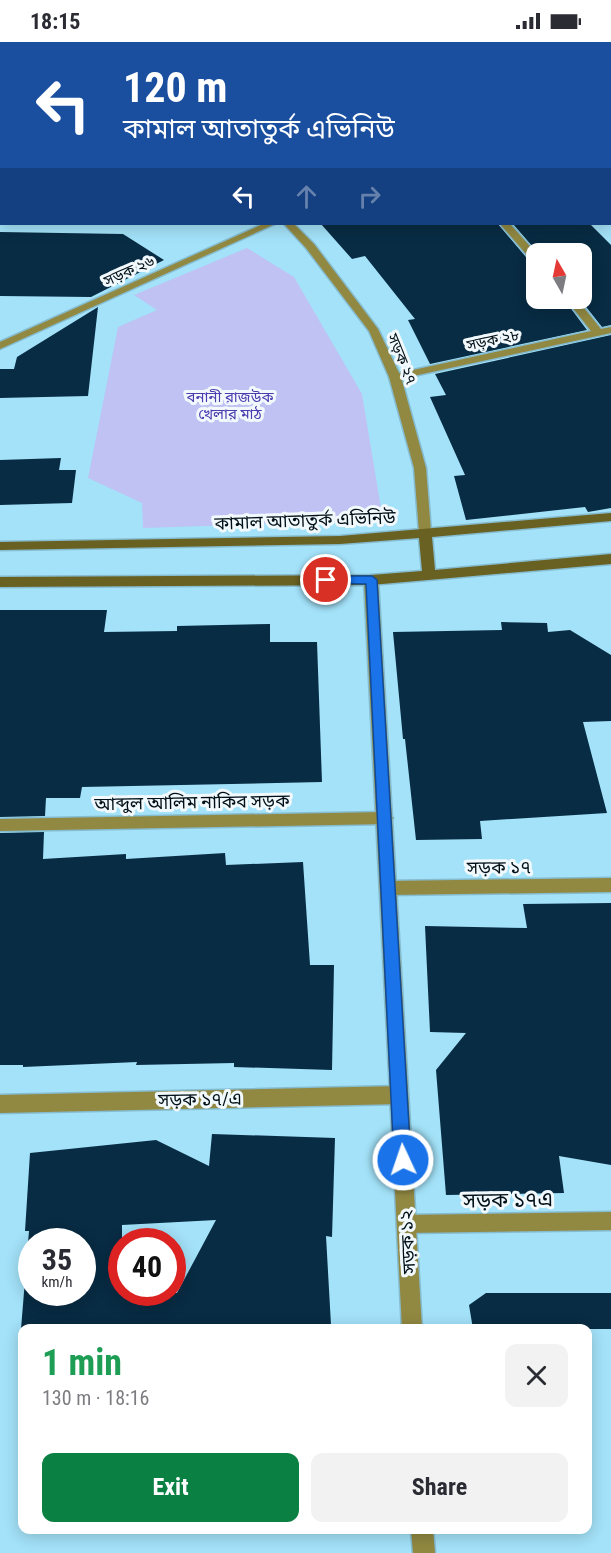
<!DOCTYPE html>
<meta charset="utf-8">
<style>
:root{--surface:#fff;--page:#f2f2f3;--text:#2b2b33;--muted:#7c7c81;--accent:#0b8043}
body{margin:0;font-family:"Roboto Condensed","Noto Sans Bengali",sans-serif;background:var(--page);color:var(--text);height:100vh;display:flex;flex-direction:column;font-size:22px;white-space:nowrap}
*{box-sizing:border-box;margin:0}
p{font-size:20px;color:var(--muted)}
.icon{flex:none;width:33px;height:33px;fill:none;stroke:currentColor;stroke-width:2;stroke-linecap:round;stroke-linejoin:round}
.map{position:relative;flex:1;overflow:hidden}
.details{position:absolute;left:18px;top:1282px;width:574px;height:210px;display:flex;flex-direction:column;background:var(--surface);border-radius:12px;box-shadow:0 3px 15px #0003}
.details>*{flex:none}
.guide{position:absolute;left:0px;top:0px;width:612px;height:183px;box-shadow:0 3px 15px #0003;background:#1a4fa0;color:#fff;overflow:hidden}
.needle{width:39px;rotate:351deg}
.buttons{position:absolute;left:526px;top:201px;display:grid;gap:12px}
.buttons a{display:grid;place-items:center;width:66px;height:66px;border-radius:12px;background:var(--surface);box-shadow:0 3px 15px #0003;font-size:30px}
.speed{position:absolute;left:18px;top:1186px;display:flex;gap:12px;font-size:30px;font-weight:700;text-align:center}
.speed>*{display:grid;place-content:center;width:78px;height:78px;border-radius:50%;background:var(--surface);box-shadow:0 3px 15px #0003;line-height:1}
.speed small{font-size:15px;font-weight:400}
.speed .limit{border:9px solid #d22;background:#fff;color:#111}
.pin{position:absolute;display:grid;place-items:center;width:51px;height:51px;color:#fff;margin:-26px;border:3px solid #fff;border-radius:50%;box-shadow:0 2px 6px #0007}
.me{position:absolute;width:66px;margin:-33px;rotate:357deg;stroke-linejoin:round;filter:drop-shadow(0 0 4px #0008)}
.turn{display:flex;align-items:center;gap:21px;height:126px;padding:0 24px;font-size:27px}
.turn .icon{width:78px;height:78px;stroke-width:2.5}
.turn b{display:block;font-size:42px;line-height:51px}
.lanes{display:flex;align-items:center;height:57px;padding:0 24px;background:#0003;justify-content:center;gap:30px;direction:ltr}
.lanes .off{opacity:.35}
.round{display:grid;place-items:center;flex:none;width:63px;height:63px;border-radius:12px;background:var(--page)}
.head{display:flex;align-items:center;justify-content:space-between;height:102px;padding:0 24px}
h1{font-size:36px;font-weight:700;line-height:45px;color:#1e9e55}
.primary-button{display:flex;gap:12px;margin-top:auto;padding:12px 24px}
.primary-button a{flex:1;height:69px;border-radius:12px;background:var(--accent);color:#fff;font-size:24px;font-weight:700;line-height:69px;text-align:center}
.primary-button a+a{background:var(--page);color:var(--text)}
.status{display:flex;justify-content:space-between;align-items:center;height:42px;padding:0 30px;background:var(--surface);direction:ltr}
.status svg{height:16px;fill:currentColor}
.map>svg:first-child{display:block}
.green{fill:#bfc2f3}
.building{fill:#082c44;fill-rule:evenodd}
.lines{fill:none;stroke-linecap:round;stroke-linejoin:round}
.minor-casing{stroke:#86bcd0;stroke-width:3}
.tertiary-casing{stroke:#86bcd0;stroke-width:3}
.secondary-casing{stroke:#86bcd0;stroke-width:3}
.minor{fill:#918841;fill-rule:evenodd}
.tertiary{fill:#918841;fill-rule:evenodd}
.secondary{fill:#696121;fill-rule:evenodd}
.route{fill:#1a73e8;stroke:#114b97;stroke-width:1.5}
.labels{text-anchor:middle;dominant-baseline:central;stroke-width:6;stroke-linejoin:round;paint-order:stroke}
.far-street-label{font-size:15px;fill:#000f17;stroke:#f2f9fc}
.far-park-label{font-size:15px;fill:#4a3baf;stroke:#f2f9fc}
.street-label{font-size:18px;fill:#000f17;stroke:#f2f9fc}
.near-street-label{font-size:21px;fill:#000f17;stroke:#f2f9fc}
</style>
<div class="status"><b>18:15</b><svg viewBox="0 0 49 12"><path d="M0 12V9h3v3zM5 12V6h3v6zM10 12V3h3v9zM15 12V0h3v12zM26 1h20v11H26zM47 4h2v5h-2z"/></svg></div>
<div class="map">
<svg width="611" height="1511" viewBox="0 0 611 1511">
<rect width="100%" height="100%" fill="#a3e2f9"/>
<path class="green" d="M247 206 294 235 362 352 383 478 143 486 142 461 88 436 118 285 157 268 134 253Z"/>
<path class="building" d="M321 182H498L531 221 537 223V256H563L587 288 430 322 408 278 415 277 365 214 352 217Z
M513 182H590L611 203V283L602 285 579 256H582V212H539Z
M0 190 123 192 164 218 91 255 0 254Z
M98 265 88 354 0 356V327H14L17 315Z
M611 293V466L588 470 585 465 466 478 454 434 465 433 430 355 446 353 435 332Z
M61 416 59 428H76L72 461 0 463V418Z
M0 568H107L104 590 177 589V584L270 582V600H317L322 740 82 745 80 756H46L45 774 0 775Z
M501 580 547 581 548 590 570 588 611 613V679L583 680 607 771 480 779 482 797 416 798 405 697H403L393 590 502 588Z
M44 790 43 817 126 812V817L225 811 226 823 303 820 310 923H334L332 1028 234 1025V1021L136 1023 137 1020 23 1025V1023H0V791Z
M611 861V1123L559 1114 564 1151 446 1153 436 1028 466 991 430 990 425 884 527 886 523 862Z
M212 1092 335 1096 332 1195 326 1194 331 1283 271 1287H21L29 1189H25L30 1111 156 1098 209 1124ZM216 1178 177 1251H122V1183ZM32 1200H82V1251H32Z
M486 1251H611V1287H473L469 1263Z"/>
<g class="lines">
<g class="minor-casing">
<path id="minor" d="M105 0H116L103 2Z
M363 0H373L361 2Z
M0 105H2V111H0Z
M263 182H275L0 307V300Z
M500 182H510L537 212V221L533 220Z
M565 256H576L601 287 611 285V291L395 338 389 335 395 332 591 289Z
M385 770 390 772 393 776 390 780 385 782 0 789V777Z
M611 836V850L388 853 382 851 380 846 382 841 388 839Z
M399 1044 405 1047 408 1053 405 1059 399 1062 0 1071V1053Z
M611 1170V1188L406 1191 399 1189 397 1182 399 1175 406 1173Z"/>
</g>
<g class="tertiary-casing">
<path id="tertiary" d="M96 0H105L106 2H97Z
M284 182H294L314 202 378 287 401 335 426 426 431 490 429 493H421L419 490 414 426 389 335 369 289 306 206Z
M371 533 378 538 422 1287H402L364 538Z
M411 1488H433L435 1511H413Z"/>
</g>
<g class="secondary-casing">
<path id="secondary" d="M611 471V479L432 495 435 528 611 512V522L371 543 0 545V535L371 533 422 529 419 496 340 502 0 508V500L340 494Z"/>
</g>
<use href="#minor" class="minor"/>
<use href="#tertiary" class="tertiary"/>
<use href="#secondary" class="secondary"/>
</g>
<path class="route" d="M326 534H372L377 538 411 1118 408 1123 403 1126 397 1123 394 1118 366 542 322 541V536Z"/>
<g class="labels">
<g class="far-street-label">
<text transform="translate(129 229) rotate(-24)">সড়ক ২৬</text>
<text transform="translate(493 298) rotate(-12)">সড়ক ২৮</text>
<text transform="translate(402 317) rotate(68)">সড়ক ২৭</text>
</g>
<g class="far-park-label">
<text x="230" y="355">বনানী রাজউক<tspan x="230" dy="17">খেলার মাঠ</tspan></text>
</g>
<g class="street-label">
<text transform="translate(305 478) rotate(-2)">কামাল আতাতুর্ক এভিনিউ</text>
<text transform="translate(192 760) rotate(-1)">আব্দুল আলিম নাকিব সড়ক</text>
<text transform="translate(499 825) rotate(-1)">সড়ক ১৭</text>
<text transform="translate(200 1057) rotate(-1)">সড়ক ১৭/এ</text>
<text transform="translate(407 1200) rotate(-93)">সড়ক ১২</text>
</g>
<g class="near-street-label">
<text transform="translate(508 1158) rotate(-1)">সড়ক ১৭এ</text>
</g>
</g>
</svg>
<div class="buttons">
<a><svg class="needle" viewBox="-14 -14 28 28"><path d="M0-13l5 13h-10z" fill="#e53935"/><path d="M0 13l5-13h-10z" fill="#7c7c81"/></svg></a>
</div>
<div class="speed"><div>35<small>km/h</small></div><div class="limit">40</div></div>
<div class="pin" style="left:326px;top:538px;background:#d93025"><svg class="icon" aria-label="arrive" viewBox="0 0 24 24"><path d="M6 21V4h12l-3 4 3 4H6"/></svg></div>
<svg class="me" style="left:403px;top:1118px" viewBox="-20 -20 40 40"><circle r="17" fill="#1a73e8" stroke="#fff" stroke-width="3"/><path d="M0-11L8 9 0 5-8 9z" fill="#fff"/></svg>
<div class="guide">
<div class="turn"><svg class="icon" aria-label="left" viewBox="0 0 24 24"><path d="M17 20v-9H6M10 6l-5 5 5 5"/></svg><div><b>120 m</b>কামাল আতাতুর্ক এভিনিউ</div></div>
<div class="lanes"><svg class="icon" aria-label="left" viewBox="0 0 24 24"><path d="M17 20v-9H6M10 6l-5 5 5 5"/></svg><svg class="icon off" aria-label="ahead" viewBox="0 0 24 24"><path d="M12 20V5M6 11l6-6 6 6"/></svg><svg class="icon off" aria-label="right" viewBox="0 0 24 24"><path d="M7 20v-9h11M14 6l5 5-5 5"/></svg></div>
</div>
<section class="details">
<div class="head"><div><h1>1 min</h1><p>130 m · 18:16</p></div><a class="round"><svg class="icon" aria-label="close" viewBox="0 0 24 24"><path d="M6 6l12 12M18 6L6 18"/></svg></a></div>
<div class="primary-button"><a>Exit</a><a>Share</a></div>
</section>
</div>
